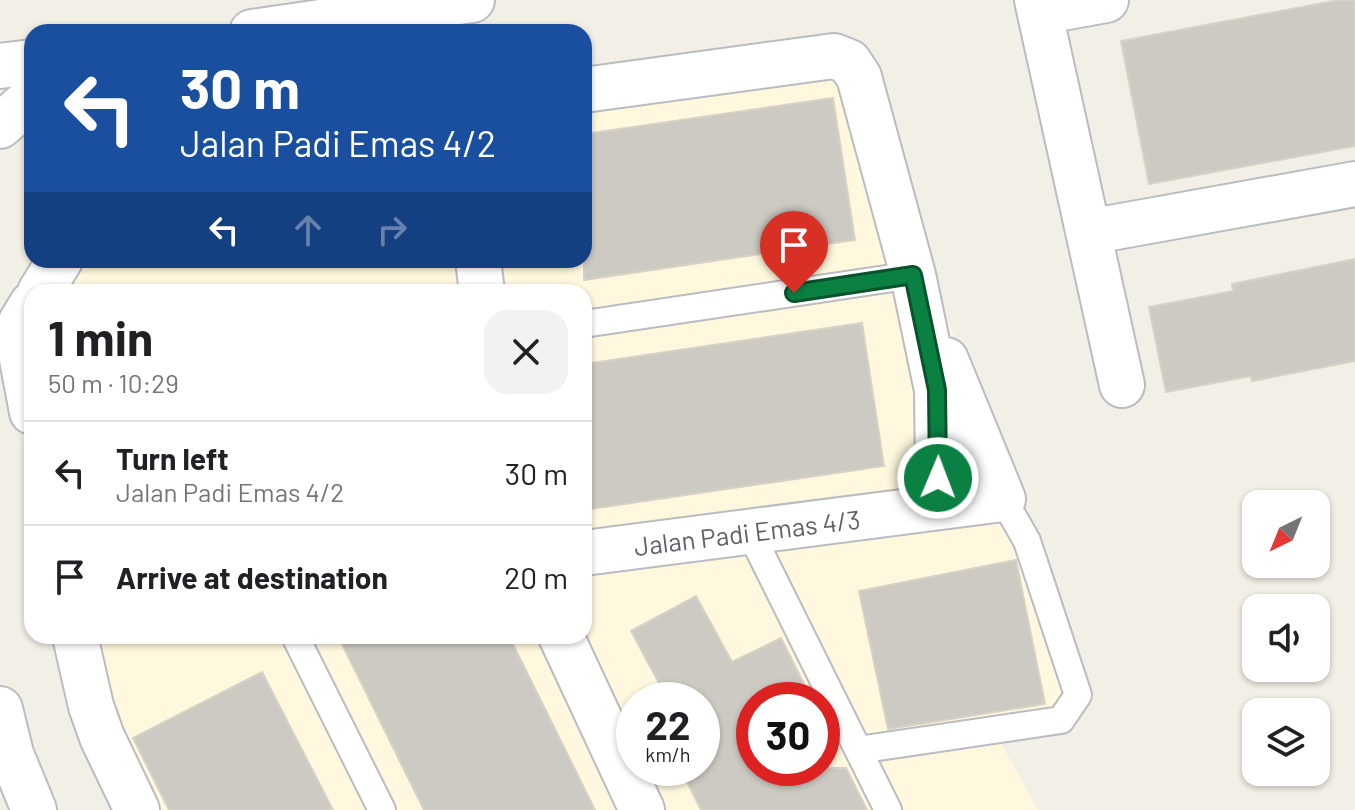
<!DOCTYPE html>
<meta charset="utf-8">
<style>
:root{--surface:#fff;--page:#f2f2f2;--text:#202124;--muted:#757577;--line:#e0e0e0}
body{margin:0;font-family:Barlow,sans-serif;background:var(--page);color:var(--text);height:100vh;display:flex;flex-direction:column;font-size:30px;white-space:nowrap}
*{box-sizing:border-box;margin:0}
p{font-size:26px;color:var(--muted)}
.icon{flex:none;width:44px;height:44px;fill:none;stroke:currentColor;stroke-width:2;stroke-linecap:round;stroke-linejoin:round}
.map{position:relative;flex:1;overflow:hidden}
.details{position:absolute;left:24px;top:284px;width:568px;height:360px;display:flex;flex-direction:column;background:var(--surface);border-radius:24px;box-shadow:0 2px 6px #0004}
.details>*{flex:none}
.guide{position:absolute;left:24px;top:24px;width:568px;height:244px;border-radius:24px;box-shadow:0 2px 6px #0004;background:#1a4fa0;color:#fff;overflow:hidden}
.needle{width:52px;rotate:223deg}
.buttons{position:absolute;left:1242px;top:490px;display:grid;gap:16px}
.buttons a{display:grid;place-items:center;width:88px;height:88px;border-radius:16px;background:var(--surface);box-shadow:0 2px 6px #0004;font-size:40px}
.speed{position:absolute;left:616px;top:682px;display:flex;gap:16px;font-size:40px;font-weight:700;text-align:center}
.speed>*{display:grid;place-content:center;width:104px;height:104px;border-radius:50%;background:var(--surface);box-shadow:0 2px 6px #0004;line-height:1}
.speed small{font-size:20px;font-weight:400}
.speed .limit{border:12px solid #d22;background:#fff;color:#111}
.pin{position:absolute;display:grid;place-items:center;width:68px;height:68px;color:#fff;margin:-82px -34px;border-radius:50% 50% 50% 0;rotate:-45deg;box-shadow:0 0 8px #0007}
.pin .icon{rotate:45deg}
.me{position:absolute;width:88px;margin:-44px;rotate:1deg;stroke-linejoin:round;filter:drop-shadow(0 0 6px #0008)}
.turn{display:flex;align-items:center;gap:28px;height:168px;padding:0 24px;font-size:36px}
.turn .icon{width:104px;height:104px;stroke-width:2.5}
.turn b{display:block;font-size:56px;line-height:68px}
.lanes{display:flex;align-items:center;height:76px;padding:0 24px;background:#0003;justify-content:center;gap:40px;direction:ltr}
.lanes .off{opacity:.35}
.round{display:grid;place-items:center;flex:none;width:84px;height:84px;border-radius:24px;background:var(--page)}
.headline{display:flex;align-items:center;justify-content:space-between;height:136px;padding:0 24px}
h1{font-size:48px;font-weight:700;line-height:60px}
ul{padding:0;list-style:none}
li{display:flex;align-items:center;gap:24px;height:104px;padding:0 24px;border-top:2px solid var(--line)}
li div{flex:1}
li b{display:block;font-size:30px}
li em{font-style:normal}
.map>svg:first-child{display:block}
.commercial{fill:#fff8de;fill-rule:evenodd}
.building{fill:#cdcac3;stroke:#d7d2c4;stroke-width:2}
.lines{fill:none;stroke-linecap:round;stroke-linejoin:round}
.service-casing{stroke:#b9bcc1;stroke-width:30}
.minor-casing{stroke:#b9bcc1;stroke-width:48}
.tertiary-casing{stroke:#b9bcc1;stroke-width:48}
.secondary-casing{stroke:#babdc3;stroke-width:48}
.service{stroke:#fff;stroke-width:26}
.minor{stroke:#fff;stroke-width:44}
.tertiary{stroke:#fff;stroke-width:44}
.secondary{stroke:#fff;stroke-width:44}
.route-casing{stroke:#07532c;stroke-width:20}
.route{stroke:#0b8043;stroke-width:14}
.labels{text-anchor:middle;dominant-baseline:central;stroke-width:6;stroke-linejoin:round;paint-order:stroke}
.street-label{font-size:26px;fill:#5e6268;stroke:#fff}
</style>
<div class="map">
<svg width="1355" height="810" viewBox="0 0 1355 810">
<rect width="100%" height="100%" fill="#f1efe6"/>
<path class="commercial" d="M835 40 1034 535 1088 694 998 738 1038 810H120L62 636H584V292H32V485L4 344 40 260H584V74ZM634 700H702V768H634ZM754 700H822V768H754Z"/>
<path class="building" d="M1339 0H1355V146L1149 184 1121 41Z
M833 98 855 240 584 280V134Z
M1355 259V361L1252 381 1251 376 1166 392 1149 307 1233 291 1232 284Z
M862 323 884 466 584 510V364Z
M1016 560 1045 704 888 729 859 591Z
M696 596 732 662 781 638 812 700H754V768H846L867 810H701L680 768H702V700H668L631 631Z
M338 636H509L595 810H424Z
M262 672 333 810H169L133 738Z"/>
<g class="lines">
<g class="service-casing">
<path id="service" d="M584 324 913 275
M750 532 888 810
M295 636 382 810
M858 750 1061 720 1078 695 1027 541 1003 499"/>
</g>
<g class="minor-casing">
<path id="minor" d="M1037 0 1122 385
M1040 12 1106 0
M584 90 834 56 849 62 859 77 913 275 937 390 938 478 931 494 910 511
M1088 232 1355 184
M478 260 482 292
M40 292 60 260
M32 304 21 322 19 343 32 412
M584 553 1003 499 946 360
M75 636 91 706 102 737 137 810
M561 636 642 810"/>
</g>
<g class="tertiary-casing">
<path id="tertiary" d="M252 32 472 0
M0 66 32 62"/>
</g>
<g class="secondary-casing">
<path id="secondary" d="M0 126 32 98
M0 709 11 754 34 810"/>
</g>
<use href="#service" class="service"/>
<use href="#minor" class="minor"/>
<use href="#tertiary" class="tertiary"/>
<use href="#secondary" class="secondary"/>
</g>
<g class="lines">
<g class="route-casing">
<path id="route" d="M794 293 913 275 937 390 938 478"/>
</g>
<use href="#route" class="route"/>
</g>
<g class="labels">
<g class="street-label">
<text transform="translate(747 532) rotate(-7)">Jalan Padi Emas 4/3</text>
</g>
</g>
</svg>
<div class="buttons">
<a><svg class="needle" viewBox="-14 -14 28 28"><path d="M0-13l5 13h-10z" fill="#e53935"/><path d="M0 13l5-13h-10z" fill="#757577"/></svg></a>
<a><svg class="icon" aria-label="sound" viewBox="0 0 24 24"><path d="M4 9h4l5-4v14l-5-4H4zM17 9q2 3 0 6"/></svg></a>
<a><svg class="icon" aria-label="layers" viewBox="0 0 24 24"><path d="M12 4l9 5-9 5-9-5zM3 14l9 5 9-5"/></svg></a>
</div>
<div class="speed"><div>22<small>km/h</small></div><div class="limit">30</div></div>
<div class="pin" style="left:794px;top:293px;background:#d93025"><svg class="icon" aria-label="arrive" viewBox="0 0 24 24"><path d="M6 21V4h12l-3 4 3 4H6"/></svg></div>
<svg class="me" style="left:938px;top:478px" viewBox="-20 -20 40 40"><circle r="17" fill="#0b8043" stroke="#fff" stroke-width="3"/><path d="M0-11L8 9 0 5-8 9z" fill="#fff"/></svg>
<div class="guide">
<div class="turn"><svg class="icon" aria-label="left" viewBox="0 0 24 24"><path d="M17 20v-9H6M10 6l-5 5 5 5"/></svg><div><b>30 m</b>Jalan Padi Emas 4/2</div></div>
<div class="lanes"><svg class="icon" aria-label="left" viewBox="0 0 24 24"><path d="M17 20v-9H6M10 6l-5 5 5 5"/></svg><svg class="icon off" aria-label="ahead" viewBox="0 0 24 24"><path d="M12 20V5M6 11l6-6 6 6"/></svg><svg class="icon off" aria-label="right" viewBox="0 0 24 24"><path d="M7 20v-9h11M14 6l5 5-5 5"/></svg></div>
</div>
<section class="details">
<div class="headline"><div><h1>1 min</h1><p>50 m · 10:29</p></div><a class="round"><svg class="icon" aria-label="close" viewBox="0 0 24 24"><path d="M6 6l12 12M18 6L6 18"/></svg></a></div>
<ul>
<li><svg class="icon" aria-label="left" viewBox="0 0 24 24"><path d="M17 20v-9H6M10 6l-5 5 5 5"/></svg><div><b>Turn left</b><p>Jalan Padi Emas 4/2</p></div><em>30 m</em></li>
<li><svg class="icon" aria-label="arrive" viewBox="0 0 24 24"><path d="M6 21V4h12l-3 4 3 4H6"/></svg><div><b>Arrive at destination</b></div><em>20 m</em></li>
</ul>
</section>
</div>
